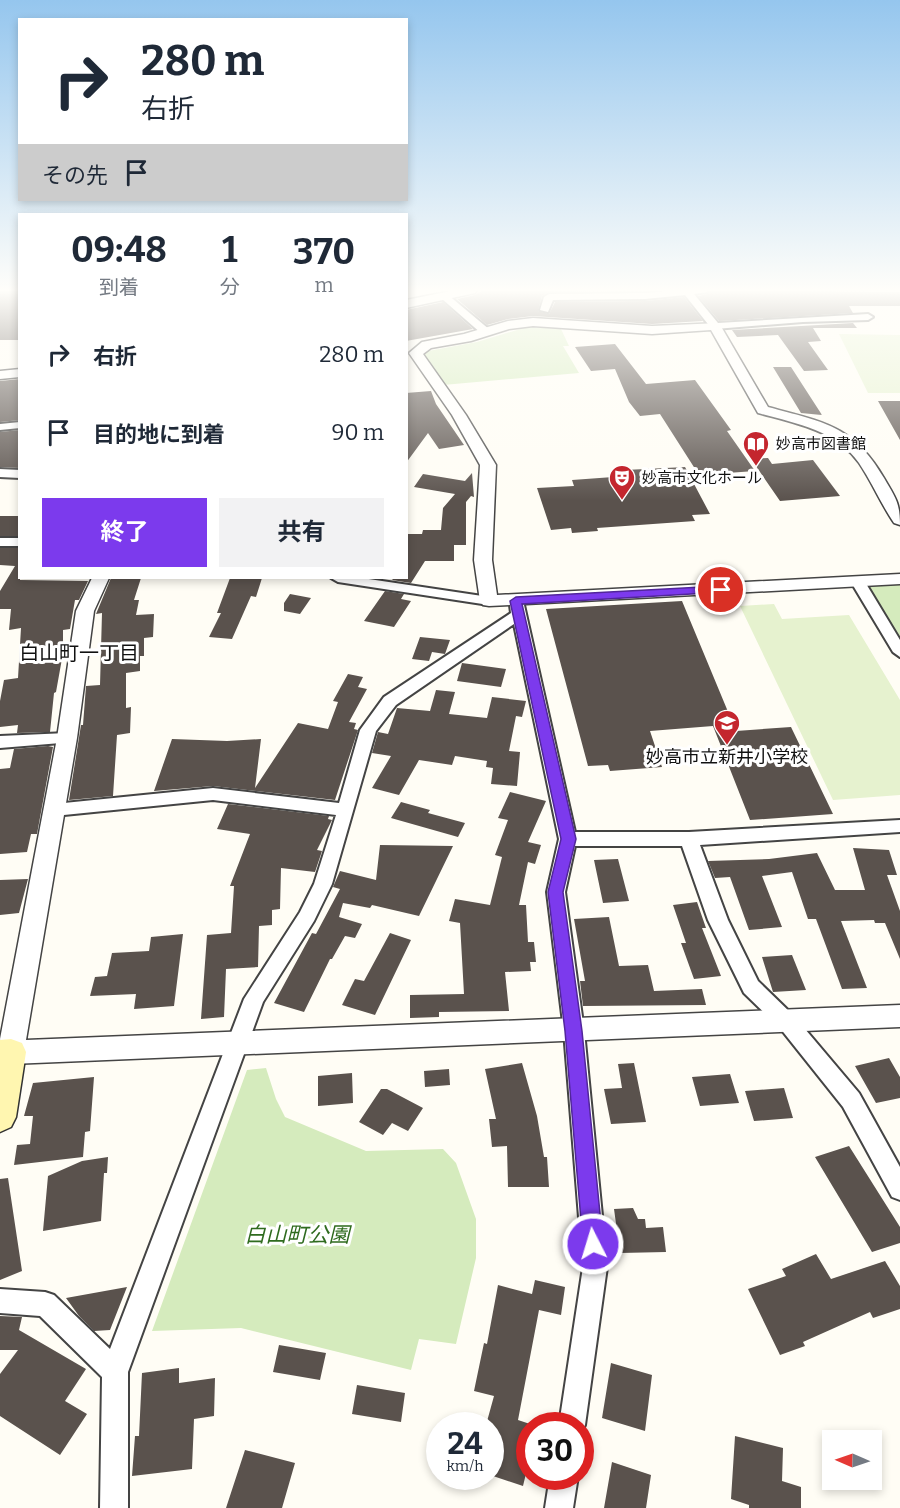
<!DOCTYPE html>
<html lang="ja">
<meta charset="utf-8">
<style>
:root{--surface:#fff;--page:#f2f2f3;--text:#1f2937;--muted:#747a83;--accent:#7c3aed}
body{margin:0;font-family:Bitter,"Noto Sans JP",serif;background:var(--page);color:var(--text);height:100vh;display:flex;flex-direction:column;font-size:22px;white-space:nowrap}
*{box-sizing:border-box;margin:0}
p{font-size:20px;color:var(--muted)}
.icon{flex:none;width:33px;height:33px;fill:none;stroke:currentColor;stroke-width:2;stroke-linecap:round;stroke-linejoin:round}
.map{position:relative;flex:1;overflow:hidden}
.panel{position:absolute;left:18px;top:213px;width:390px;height:366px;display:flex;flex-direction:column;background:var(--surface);border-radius:0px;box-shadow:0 3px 9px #0003}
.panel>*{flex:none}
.hud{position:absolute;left:18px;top:18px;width:390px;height:183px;border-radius:0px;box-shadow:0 3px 9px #0003;background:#fff;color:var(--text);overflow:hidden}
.needle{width:39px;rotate:272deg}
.controls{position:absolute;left:822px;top:1430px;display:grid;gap:12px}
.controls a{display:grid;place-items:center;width:60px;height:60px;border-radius:0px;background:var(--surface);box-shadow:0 3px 9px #0003;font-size:30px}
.speed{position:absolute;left:426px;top:1412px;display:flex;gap:12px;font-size:30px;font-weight:700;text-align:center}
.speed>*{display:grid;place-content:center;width:78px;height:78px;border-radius:50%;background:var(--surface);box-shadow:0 3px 9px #0003;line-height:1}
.speed small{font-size:15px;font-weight:400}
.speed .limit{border:9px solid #d22;background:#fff;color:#111}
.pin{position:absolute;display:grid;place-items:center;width:51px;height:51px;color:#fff;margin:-26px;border:3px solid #fff;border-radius:50%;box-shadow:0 2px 6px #0007}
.me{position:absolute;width:66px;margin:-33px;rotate:355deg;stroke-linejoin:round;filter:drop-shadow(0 0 4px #0008)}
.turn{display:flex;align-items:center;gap:21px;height:126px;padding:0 24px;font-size:27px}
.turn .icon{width:78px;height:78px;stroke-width:2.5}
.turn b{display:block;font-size:42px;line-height:51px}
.then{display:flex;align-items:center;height:57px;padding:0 24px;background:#0003;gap:12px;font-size:22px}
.eta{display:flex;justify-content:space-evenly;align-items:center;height:102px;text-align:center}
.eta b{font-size:36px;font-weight:700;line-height:42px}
.cta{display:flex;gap:12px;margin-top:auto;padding:12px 24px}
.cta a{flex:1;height:69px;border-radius:0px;background:var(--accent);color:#fff;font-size:24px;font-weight:700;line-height:69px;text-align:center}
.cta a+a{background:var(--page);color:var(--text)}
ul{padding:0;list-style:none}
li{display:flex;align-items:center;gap:18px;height:78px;padding:0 24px}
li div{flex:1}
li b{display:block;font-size:22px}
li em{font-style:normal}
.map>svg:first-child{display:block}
.green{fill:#d5ebbd}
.pitch{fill:#e6f2cf}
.building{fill:#5a524d}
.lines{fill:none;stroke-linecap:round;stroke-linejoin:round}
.minor-casing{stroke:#444;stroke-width:4}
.tertiary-casing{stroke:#444;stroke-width:3}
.secondary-casing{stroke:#333;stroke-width:3}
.minor{fill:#fff;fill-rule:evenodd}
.tertiary{fill:#fff;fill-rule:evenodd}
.secondary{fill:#fff6b0;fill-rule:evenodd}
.route{fill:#7c3aed;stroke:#51269a;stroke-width:1.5}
.labels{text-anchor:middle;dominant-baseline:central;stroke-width:6;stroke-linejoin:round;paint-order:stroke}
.far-poi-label{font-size:15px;fill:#111;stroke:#fff;text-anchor:start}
.poi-label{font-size:18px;fill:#111;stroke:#fff}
.neighbourhood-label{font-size:20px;fill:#111;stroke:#fff}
.near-park-label{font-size:21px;font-style:italic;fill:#2f6b1f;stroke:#fff}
</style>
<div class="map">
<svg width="900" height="1508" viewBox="0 0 900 1508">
<rect width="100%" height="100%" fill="#fffdf5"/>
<path class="green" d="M527 327 561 329 569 346H563L579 373 443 385 424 354 428 351 477 342Z
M900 580V652L858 582Z
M266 1068 276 1099 285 1117 366 1151 443 1149 456 1163 476 1219V1258L456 1344 419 1339 411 1370 241 1328 152 1331 247 1070Z"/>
<path class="pitch" d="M839 334 900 335V393H868Z
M774 604 782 619 849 615 900 700V795L833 800 740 606Z"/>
<path class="building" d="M0 290H20V340H0Z
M483 290H659L549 292 542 296 538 311 549 314 555 302 645 301 684 297 703 321 652 324 533 316 508 319 487 325 457 299 475 295Z
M710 290 900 292V306H849L853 313 719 321 698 296 707 294Z
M443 302 473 329 406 341V310Z
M853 323 857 328H813L821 341 808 342 828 370 804 371 778 335 737 337 732 330Z
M615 344 646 384 695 380 731 430 727 431 755 471 699 475 660 414 640 416 629 402 615 369 591 371 575 347Z
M773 367H791L822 415 801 413Z
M20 379V420L0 422V381Z
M431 391 436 404 464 445 439 449 428 433 406 463V393Z
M878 401H900V440Z
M20 430V468L0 467V432Z
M768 458 772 464 813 460 840 496 780 501 751 459Z
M685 467 710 514 692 515 695 521 597 528 598 531 572 533 571 528 551 530 537 488 574 486 572 480 627 476 625 470Z
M472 473 474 497 471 496 466 502V545H454V561H425L411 583 392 580 394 578H406V534H422L423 530H441L443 508 455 494 414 487 423 474 465 481Z
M0 516H20V536H0Z
M0 548H20V580L88 581 79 600H75L70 629 63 630V653L56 692 54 693 50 732 17 733 18 725 0 727V701L4 680 18 678 21 628 9 630 11 609H0V591L15 566 0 565Z
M111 578H141L134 600H139L136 615 154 614 153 637 144 638V656H140V671L126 673V708L131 707 130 733 117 735 113 796 69 800 81 725H83L86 686 100 685 102 613 96 614Z
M230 578H262L256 597 251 596 232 639 209 637 221 613H217Z
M385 591 404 594 401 599 411 601 394 627 364 621Z
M290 594 311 598 300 614 284 611V603Z
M682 601 736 731 791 727 833 814 750 820 713 726 650 731 662 767 610 771 608 765 588 766 546 609Z
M420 637 450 640 445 654 432 652 429 661 412 659Z
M462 663 506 669 501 687 457 681Z
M348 674 363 677 358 687 367 689 349 722 356 723 354 729 358 730 335 800 213 786 154 791 172 739 227 741 261 739 255 788 298 723 328 729 338 702 333 701Z
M436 690 455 692 449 714 487 718 492 697 526 701 522 717 516 716 509 751 520 752 517 786 491 784 493 768 486 767 487 761 455 756 452 765 419 760 399 795 372 788 391 756 372 753 378 732 388 734 397 708 430 711Z
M48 746 53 747 37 834H31L27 852 0 854V769L10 768 14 749Z
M510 792 546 801 528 842 541 845 535 864 528 862 519 905H526L528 942H534L536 962H530L531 971 505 972 509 1011 439 1012V1017L410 1018V995L464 994 460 923 449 921 455 899 490 905 502 857 495 855 508 820 498 818Z
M401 802 430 810 428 813 465 823 458 837 391 818Z
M228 804 329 816 328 819 332 820 317 850 322 851 315 872 281 868 280 909 272 910V925L259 926 258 967 226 969 224 1017 201 1019 207 935 231 933 234 886H230L250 834 217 829Z
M380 845 453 846 419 916 372 905 370 908 343 903 339 917 362 924 355 938 345 936 332 959H330L304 1012 274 1003 312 933 316 934 340 889 333 887 340 871 376 880Z
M853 848 889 850 897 875H887L900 911V959L885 923H875L874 920 841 921 867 988 842 989 816 919H808L792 872 762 876 782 927 749 930 730 877 715 878 708 861 769 859 817 853 835 890H865Z
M618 859 629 901 603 903 594 860Z
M28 879 19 913 0 915V880Z
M697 902 706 928H702L721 976 694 979 681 943H686L673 905Z
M609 917 619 966 648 965 654 991 702 989 706 1005 583 1006 580 981H585L574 919Z
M390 933 411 940 375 1015 342 1005 355 979 364 981Z
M183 934 174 1006 134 1009 136 994 90 996 95 977 107 976 112 953 149 951 151 937Z
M792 955 806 990 773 992 762 957Z
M889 1058 900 1077V1098L876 1103 855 1066Z
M522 1063 537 1116 544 1157H547L549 1187H508L507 1146 492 1147 489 1119H496L485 1069Z
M634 1063 646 1122 611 1124 604 1089 622 1088 618 1064Z
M449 1069 450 1085 425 1087 424 1071Z
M352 1073 353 1103 318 1106V1076Z
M730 1074 739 1103 700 1106 692 1077Z
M94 1077 90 1131 85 1132 83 1157 14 1165 17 1145 30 1144 33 1116H24L33 1083Z
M784 1088 793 1118 754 1121 745 1091Z
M381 1089H387L423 1108 408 1131 392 1123 383 1135 359 1122Z
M849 1146 900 1227V1243L872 1252 815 1157Z
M108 1157 107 1173H104L101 1221 43 1231 48 1176 82 1161Z
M8 1178 22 1271 0 1280V1179Z
M633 1208 638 1219H645L646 1228 663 1227 666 1252 620 1253 614 1209Z
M816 1254 831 1279 885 1261 900 1286V1309L873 1318 870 1312 803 1342 805 1346 780 1355 748 1289 786 1276 782 1269Z
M535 1280 565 1287 561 1315 539 1310 518 1420 530 1424V1457L523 1486 490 1475V1425H486L494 1396 474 1391 484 1343 487 1344 498 1285 532 1294Z
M127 1287 110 1330 94 1331 79 1316 66 1298Z
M0 1316 22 1317 19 1330 86 1369 65 1401 87 1414 60 1455 0 1416V1374L18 1350H0Z
M279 1345 326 1353 320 1380 273 1372Z
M611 1363 652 1375 645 1431 602 1418Z
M179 1368V1383L215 1378 214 1416 194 1419 192 1469 132 1476 135 1436H139L142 1373Z
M357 1385 405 1393 401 1422 352 1414Z
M735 1436 783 1448 782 1481 801 1487V1508H749V1505L731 1499Z
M245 1450 295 1463 282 1508H226Z
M612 1462 651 1475 646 1508H604Z"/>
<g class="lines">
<g class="minor-casing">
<path id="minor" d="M681 290H708L707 292 694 294 718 323 868 314 873 317 868 320 803 322 715 329 711 328 685 295 645 299 553 300 548 312 540 310 544 297 549 294 645 293Z
M441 294H447L490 330V334H482L441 298Z
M20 422V428L0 430V424Z
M0 469 20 470V478L0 477Z
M0 538H20V546H0Z
M331 578H362L489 597 496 601 489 605 338 582Z
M858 578 865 582 900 640V657L893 652 851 582Z
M517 601 524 605 575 832H689L900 820V832L700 845 728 920 758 981 794 1016 859 1093 900 1167V1200L892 1197 843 1107 780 1028 744 993 708 920 682 846H575L565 892 584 1031 607 1267 585 1425 580 1435V1425H559L583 1267 564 1031 547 892 559 839 514 624 396 705 376 731 332 884 314 921 263 1002 128 1372V1508H100L102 1377 40 1316 0 1313V1289L45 1292 54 1295 110 1349 244 999 300 912 314 884 336 815 213 800 54 816 48 814 45 810 48 806 54 804 213 788 339 803 360 730 384 697 511 613 510 605Z
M67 733 73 734 75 738 73 742 0 748V736Z
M550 1476H578L573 1508H545Z"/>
</g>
<g class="tertiary-casing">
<path id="tertiary" d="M456 290H477L475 293 406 308V300Z
M533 318 652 326 719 323 768 407C823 422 853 425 884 478 895 497 900 502 900 525L894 523C881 504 872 482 859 463 836 430 794 423 758 413L711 330 652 334 533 326 509 329 471 341 431 348 423 354 466 415 496 465 492 560 497 595 900 574V584L489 606 483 605 480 601 474 560 480 465 452 415 409 353 422 342 464 334 508 321Z
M20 369V377L0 379V371Z
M92 578H109L94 611 77 738 26 1040 900 1005V1027L11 1064 2 1060 0 1039 57 738 76 611Z"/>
</g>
<g class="secondary-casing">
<path id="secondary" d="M11 1039 22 1043 26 1052 16 1117 11 1127 0 1132V1040Z"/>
</g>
<use href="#minor" class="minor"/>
<use href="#tertiary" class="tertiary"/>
<use href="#secondary" class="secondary"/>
</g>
<linearGradient id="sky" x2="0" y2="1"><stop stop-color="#95c6ee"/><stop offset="0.58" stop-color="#fffefa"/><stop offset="1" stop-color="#fffefa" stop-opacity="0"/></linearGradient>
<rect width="900" height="501" fill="url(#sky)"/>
<path class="route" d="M721 586 727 590 725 592 522 604 576 839 563 892 582 1031 603 1244 600 1251 593 1253 586 1251 583 1244 565 1031 548 892 561 839 510 601 516 597Z"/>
<defs>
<g id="library-pin" transform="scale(1.35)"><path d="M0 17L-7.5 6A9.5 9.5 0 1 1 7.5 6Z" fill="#c4262e" stroke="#fff"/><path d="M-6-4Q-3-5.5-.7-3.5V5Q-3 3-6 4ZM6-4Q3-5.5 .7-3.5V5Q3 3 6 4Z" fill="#fff"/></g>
<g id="theatre-pin" transform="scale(1.35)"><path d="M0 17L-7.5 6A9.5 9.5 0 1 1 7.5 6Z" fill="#c4262e" stroke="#fff"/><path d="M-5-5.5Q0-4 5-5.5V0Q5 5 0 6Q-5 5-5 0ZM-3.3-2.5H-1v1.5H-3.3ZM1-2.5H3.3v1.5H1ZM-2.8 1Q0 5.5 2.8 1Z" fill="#fff"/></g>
<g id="school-pin" transform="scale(1.35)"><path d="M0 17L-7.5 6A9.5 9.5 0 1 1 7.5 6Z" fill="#c4262e" stroke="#fff"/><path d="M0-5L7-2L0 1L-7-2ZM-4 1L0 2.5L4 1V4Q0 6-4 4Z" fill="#fff"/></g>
</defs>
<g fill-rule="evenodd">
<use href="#library-pin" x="756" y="444"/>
<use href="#theatre-pin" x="622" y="478"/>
<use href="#school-pin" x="727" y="723"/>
</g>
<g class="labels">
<g class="far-poi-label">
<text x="776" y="444">妙高市図書館</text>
<text x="642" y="478">妙高市文化ホール</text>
</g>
<g class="poi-label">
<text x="727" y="757">妙高市立新井小学校</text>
</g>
<g class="neighbourhood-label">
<text x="79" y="653">白山町一丁目</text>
</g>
<g class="near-park-label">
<text x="297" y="1235">白山町公園</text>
</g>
</g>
</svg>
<div class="controls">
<a><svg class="needle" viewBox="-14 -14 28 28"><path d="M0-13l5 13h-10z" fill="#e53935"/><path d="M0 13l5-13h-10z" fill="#747a83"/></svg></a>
</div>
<div class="speed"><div>24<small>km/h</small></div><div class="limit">30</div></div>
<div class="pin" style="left:721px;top:590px;background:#d93025"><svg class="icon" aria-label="arrive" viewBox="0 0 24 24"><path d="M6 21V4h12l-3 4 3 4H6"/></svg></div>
<svg class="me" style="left:593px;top:1244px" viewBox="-20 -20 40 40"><circle r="17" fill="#7c3aed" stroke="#fff" stroke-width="3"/><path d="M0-11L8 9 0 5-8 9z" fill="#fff"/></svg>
<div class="hud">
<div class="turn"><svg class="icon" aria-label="right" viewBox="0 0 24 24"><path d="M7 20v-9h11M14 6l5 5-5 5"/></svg><div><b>280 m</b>右折</div></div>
<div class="then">その先<svg class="icon" aria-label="arrive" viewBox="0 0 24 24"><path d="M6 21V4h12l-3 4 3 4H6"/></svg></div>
</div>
<section class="panel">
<div class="eta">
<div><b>09:48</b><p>到着</p></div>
<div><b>1</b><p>分</p></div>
<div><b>370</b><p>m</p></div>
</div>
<ul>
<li><svg class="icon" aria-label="right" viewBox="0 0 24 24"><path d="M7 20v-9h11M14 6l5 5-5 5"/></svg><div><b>右折</b></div><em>280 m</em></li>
<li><svg class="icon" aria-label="arrive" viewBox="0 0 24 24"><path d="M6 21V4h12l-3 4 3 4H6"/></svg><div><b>目的地に到着</b></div><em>90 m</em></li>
</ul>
<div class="cta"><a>終了</a><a>共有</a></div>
</section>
</div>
